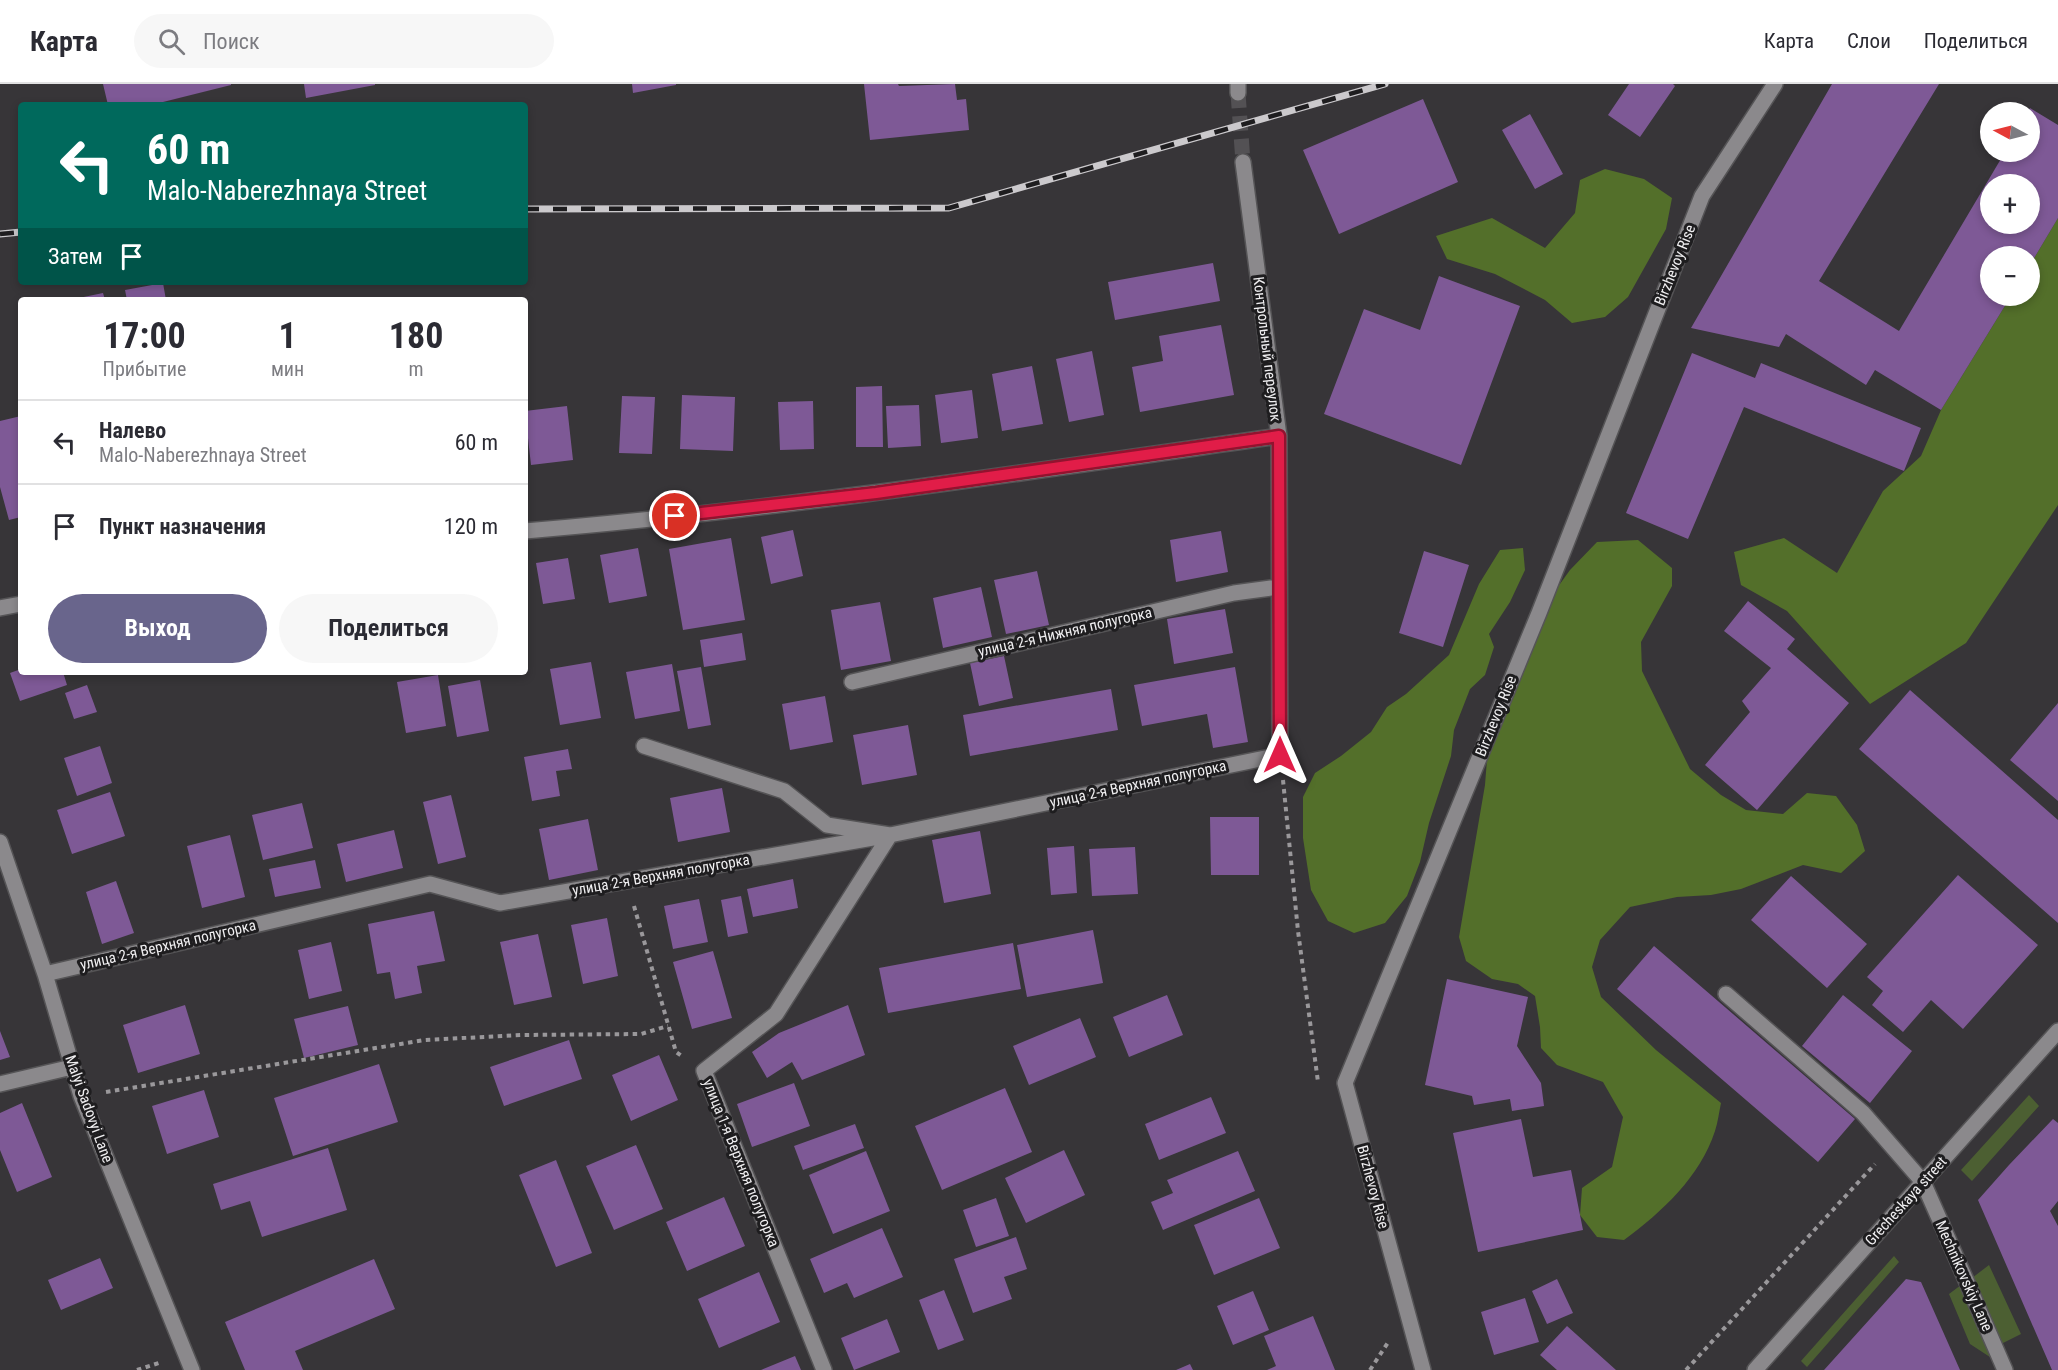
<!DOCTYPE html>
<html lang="ru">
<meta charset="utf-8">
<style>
:root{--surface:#fff;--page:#f7f7f7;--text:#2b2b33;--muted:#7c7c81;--line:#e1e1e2;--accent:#69658c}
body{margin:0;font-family:"Roboto Condensed",sans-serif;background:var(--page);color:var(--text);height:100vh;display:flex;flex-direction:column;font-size:22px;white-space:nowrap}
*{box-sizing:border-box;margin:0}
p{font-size:20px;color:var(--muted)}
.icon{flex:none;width:33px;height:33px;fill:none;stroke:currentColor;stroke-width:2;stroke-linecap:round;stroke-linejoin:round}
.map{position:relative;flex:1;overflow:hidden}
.drawer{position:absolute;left:18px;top:213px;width:510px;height:378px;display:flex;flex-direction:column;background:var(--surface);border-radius:6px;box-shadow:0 3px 9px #0003}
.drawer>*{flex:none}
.guide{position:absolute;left:18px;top:18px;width:510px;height:183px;border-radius:6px;box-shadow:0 3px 9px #0003;background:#00695c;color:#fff;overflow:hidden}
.needle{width:39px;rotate:277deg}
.fabs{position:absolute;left:1980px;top:18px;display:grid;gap:12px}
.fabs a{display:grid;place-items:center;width:60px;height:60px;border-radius:50%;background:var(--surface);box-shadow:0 3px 9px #0003;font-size:30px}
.pin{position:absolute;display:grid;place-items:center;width:51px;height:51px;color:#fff;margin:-26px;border:3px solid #fff;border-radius:50%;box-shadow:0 2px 6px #0007}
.me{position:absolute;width:66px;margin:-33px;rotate:0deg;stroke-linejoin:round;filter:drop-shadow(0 0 4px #0008)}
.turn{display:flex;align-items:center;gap:21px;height:126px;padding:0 30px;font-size:27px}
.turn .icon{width:78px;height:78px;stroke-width:2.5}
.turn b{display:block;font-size:42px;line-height:51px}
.then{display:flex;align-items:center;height:57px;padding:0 30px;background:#0003;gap:12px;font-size:22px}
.eta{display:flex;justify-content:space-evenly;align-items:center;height:102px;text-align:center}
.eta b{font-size:36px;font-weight:700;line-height:42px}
.button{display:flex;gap:12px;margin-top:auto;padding:12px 30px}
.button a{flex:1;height:69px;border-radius:36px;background:var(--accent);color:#fff;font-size:24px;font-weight:700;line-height:69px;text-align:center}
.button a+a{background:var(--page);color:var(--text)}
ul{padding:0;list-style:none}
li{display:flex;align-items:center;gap:18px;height:84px;padding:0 30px;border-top:2px solid var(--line)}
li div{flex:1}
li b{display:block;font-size:22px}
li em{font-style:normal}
header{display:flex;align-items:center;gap:36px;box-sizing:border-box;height:84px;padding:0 30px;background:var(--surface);border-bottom:2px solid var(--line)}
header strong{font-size:28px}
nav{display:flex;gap:33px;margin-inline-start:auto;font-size:21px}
.search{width:420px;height:54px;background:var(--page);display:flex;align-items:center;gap:15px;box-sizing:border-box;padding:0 21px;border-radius:33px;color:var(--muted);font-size:22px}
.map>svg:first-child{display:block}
.green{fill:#4c5f32}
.forest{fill:#536f2a}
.building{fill:#7e5996;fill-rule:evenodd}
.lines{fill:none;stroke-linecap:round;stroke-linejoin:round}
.minor-tunnel{stroke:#535154;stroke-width:15;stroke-dasharray:15 8;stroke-linecap:butt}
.service-casing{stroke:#555456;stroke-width:18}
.pedestrian-casing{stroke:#555456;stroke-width:18}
.minor-casing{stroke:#555456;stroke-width:18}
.secondary-casing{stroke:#555456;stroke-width:18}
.path{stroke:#9a989b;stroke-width:4;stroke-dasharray:4.5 4.5;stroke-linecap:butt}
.service{stroke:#8b898c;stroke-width:15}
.pedestrian{stroke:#8b898c;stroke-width:15}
.minor{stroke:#8b898c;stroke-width:15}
.secondary{stroke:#8b898c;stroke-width:15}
.rail-casing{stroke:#cbc9cc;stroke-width:7}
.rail{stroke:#1e1d1f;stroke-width:4.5;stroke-dasharray:14;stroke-linecap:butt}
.route-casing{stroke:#92132f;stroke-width:15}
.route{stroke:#e11d48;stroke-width:10}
.labels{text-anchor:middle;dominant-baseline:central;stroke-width:6;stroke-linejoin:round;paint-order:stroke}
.street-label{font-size:15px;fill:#f0eff1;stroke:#1e1d1f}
</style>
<header>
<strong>Карта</strong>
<div class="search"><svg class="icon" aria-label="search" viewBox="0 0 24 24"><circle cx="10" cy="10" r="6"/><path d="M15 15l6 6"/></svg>Поиск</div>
<nav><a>Карта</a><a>Слои</a><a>Поделиться</a></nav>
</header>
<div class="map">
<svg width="2058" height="1286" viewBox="0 0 2058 1286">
<rect width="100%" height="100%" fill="#373538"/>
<path class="green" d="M2029 1011 2039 1022 1972 1097 1961 1086Z
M1894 1172 1899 1178 1807 1283 1801 1277Z
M1989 1181 2021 1250 2001 1260 1972 1194Z
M1961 1201 1993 1275 1970 1260 1949 1210Z"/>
<path class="forest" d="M1605 85 1644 95 1672 114 1666 145 1628 213 1605 233 1572 239 1545 216 1495 190 1447 175 1436 152 1492 134 1545 164 1575 129 1580 96Z
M2058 134V421L1966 559 1870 620 1787 527 1741 501 1734 468 1784 454 1837 489 1883 407 1921 372 1941 326 2011 212H2030V181Z
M1638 456 1672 484V502L1641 558 1642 587 1690 685 1721 711 1746 726 1783 730 1807 709 1836 712 1857 741 1865 767 1841 789 1803 781 1741 805 1711 811 1677 813 1630 823 1600 856 1592 883 1601 913 1656 966 1721 1019C1719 1028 1718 1038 1715 1047 1700 1093 1662 1128 1624 1156L1597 1153 1580 1131 1582 1104 1612 1083 1623 1033 1603 998 1557 981 1541 964 1540 943 1535 912 1518 900 1492 895 1466 877 1459 853 1485 701 1489 650 1539 529 1570 486 1597 458Z
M1523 464 1525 486 1510 518 1489 550 1494 563 1485 591 1470 605 1454 646 1451 672 1429 739 1420 778 1407 812 1385 839 1354 849 1328 837 1311 806 1303 754V713L1315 689 1341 672 1371 648 1387 623 1406 610 1449 571 1479 500 1500 466Z"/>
<path class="building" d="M103 0H231V1L151 21H108Z
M304 0H375V1L306 14Z
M632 0H676V1L633 9Z
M864 0H898L899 2 955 0 957 16 966 15 969 46 870 56Z
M1629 0H1673L1675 2 1640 53 1608 31Z
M1832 0H1939L1819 197 1899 247 2005 68H2030V28H2028L2030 24 2058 41V134L2030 181V172H1990V212H2011L1941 326 1875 286 1866 301 1786 250 1779 263 1691 244ZM1990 100H2030V140H1990Z
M1423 15 1458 98 1339 150 1303 66Z
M1530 30 1563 90 1535 105 1502 46Z
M1213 179 1220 217 1115 236 1108 198Z
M1439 192 1520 222 1461 381 1324 330 1364 225 1420 246Z
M163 199 166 216H127L125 206Z
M103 209 105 216H74V215Z
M1221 241 1234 311 1140 328 1132 283 1163 277 1159 252Z
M1092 267 1104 331 1069 338 1056 275Z
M1692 269 1755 294 1761 279 1921 344 1904 387 1744 323 1688 455 1626 429Z
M1032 282 1043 340 1002 347 992 290Z
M882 302 883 363H856V303Z
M972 306 978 354 941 359 935 311Z
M682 311 735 313 733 367 680 365Z
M622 312 655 313 652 370 619 369Z
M813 317 814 365 780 366 778 318Z
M919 321 921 362 888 364 886 322Z
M567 322 573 376 531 381 525 327Z
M21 332V433L9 436 0 403V337Z
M793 446 803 492 771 500 761 453Z
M1221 447 1228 488 1176 498 1170 456Z
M731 454 745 536 683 546 669 465Z
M638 464 647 512 609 519 600 471Z
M1424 467 1469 481 1443 563 1399 549Z
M568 474 575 515 543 520 536 479Z
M1037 487 1049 541 1006 550 994 496Z
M981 503 992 553 943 564 933 514Z
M1748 517 1795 555 1787 565 1849 619 1757 726 1705 681 1750 628 1742 617 1771 584 1724 547Z
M880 518 891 577 841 586 831 526Z
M1225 525 1233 569 1174 580 1167 535Z
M742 549 746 576 704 583 700 556Z
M1004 572 1013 614 979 622 970 579Z
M591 578 601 634 560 641 550 585Z
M672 580 680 627 635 635 626 588Z
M701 583 711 641 688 645 677 587Z
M1235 583 1248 658 1213 664 1207 630 1142 642 1134 601Z
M21 585V588H63L67 601 20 617 10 589Z
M438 591 446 642 406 649 397 598Z
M480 596 489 647 457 653 448 602Z
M87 601 97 628 74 635 65 609Z
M1111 605 1118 646 970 672 963 631Z
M1910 606 2058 736V839L1859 665Z
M825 612 833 658 790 666 782 620Z
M2058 619V717L2010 676Z
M908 641 917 691 862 701 853 651Z
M100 662 112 699 77 712 64 674Z
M568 665 572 685 556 687 560 712 532 717 524 673Z
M722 704 730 748 678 758 670 714Z
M110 708 125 752 72 770 57 726Z
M451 711 466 773 438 780 423 718Z
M302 719 313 764 263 776 252 731Z
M1210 733H1259V791H1211Z
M588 735 598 786 549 796 539 745Z
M394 746 403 784 346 798 337 760Z
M980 747 991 810 944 819 932 756Z
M230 751 245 813 202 824 187 762Z
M1074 762 1077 809 1051 811 1047 764Z
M1135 763 1138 810 1092 812 1089 765Z
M315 776 321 804 275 813 269 785Z
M1958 791 2038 861 1963 945 1931 916 1903 948 1872 921 1883 907 1867 893Z
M1791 792 1867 860 1827 904 1751 836Z
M793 795 798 824 753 833 747 805Z
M116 797 134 849 102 860 86 808Z
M741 812 748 849 728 853 721 816Z
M699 815 708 858 673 865 664 822Z
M434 827 445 877 417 882 422 909 395 915 390 888 377 890 368 840Z
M607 834 618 892 583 900 571 841Z
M1093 846 1103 899 1027 913 1017 861Z
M538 850 552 913 514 921 500 858Z
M331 858 342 907 309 915 298 866Z
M1013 859 1021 905 888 929 879 884Z
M1654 862 1855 1035 1818 1078 1617 905Z
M713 867 732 934 692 945 673 878Z
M1447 895 1528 913 1517 962 1541 999 1544 1022 1512 1027 1510 1015 1474 1021 1472 1012 1425 1001Z
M1167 911 1183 951 1129 973 1113 933Z
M1843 911 1912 967 1870 1019 1802 962Z
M185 921 200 970 138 989 123 941Z
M848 921 865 971 802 996 792 978 767 994 752 968 779 949Z
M348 922 358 961 304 974 294 935Z
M1080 934 1096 973 1029 1001 1013 962Z
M0 947 10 973 0 976Z
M569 956 582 995 504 1022 490 983Z
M659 971 678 1016 631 1037 612 991Z
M379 980 398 1038 293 1072 274 1014Z
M794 999 810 1042 752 1063 737 1020Z
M1005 1004 1032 1068 942 1106 915 1042Z
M204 1006 219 1053 167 1070 152 1022Z
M1211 1013 1226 1049 1159 1076 1145 1040Z
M22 1019 52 1093 17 1108 0 1066V1029Z
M1521 1035 1533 1093 1571 1086 1583 1146 1478 1168 1453 1049Z
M2053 1035 2058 1039V1117L2050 1127 2058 1142V1286H2052L1978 1116 2009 1081Z
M855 1040 864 1064 803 1086 794 1062Z
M636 1061 663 1125 614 1146 586 1082Z
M328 1064 347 1126 262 1153 250 1117 221 1126 213 1100Z
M1064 1066 1085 1111 1026 1139 1005 1094Z
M866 1067 890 1127 833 1150 809 1091Z
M1238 1067 1255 1107 1163 1146 1151 1118 1173 1109 1167 1096Z
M556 1076 592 1169 556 1183 519 1091Z
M724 1113 745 1162 687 1187 666 1138Z
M996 1114 1009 1152 976 1163 963 1126Z
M1259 1114 1280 1164 1214 1191 1194 1141Z
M882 1144 903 1193 854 1214 847 1199 824 1209 810 1175Z
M1016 1153 1027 1185 1004 1193 1012 1215 973 1229 954 1175Z
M100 1174 113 1204 61 1226 48 1196Z
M374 1175 395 1225 295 1267 303 1286H245L225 1238Z
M759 1188 780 1238 719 1264 698 1215Z
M1557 1195 1573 1229 1547 1240 1532 1207Z
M1906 1195 1921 1198 1960 1286H1824Z
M944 1206 964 1256 938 1266 919 1216Z
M1253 1207 1269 1246 1233 1261 1217 1222Z
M1525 1214 1539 1258 1494 1271 1481 1228Z
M1313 1232 1335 1286H1267L1276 1282 1264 1252Z
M887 1235 900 1268 854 1286 841 1254Z
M1567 1242 1616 1286H1557L1540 1271Z
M795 1272 801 1286H761Z
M1190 1280 1193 1286H1176Z"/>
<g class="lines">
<path class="minor-tunnel" d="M1238 9 1243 78"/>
<g class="service-casing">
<path id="service" d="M1726 910 1863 1029 1923 1098"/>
</g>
<g class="pedestrian-casing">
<path id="pedestrian" d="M1942 1141 2005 1286"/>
</g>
<g class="minor-casing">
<path id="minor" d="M1238 0V9
M525 447C777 426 1028 388 1279 352
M0 524 21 520
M852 598 1234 509 1279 503
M644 662 784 707 827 741 890 751 776 930 704 987 824 1286
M0 758 45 890 81 1012 192 1286
M45 890 430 800 500 819 890 751 1280 671 1279 352 1243 78
M0 1000 72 983
M1923 1098 1942 1141
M1423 1286 1345 999 1539 529 1702 112 1775 0"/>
</g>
<g class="secondary-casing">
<path id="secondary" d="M1755 1286 2058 947"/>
</g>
<path class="path" d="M1283 696 1298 847 1318 998
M634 822 676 968 683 973
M106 1008 425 956 522 951 641 950 668 942
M137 1286 162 1278
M1370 1286 1389 1257
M1686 1286 1875 1080"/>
<use href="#service" class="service"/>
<use href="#pedestrian" class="pedestrian"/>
<use href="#minor" class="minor"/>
<use href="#secondary" class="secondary"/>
<g class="rail-casing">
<path id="rail" d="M525 125 949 124 1385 0
M0 150 21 148"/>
</g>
<use href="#rail" class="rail"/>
</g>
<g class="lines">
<g class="route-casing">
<path id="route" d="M675 432 876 409 1279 352 1280 671"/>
</g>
<use href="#route" class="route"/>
</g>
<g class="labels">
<g class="street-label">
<text transform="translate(1675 181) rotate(-68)">Birzhevoy Rise</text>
<text transform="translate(1267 265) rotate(83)">Контрольный переулок</text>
<text transform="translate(1065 548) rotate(-13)">улица 2-я Нижняя полугорка</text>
<text transform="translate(1496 632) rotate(-68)">Birzhevoy Rise</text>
<text transform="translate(1138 700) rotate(-12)">улица 2-я Верхняя полугорка</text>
<text transform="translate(661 791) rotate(-10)">улица 2-я Верхняя полугорка</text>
<text transform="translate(168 861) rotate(-13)">улица 2-я Верхняя полугорка</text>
<text transform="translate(89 1025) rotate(70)">Malyi Sadovyi Lane</text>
<text transform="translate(741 1079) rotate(68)">улица 1-я Верхняя полугорка</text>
<text transform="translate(1373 1103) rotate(75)">Birzhevoy Rise</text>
<text transform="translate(1906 1117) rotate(-48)">Grecheskaya street</text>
<text transform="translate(1964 1192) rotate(66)">Mechnikovskiy Lane</text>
</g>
</g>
</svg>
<div class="fabs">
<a><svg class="needle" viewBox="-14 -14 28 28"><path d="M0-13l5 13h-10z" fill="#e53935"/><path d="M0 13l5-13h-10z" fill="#7c7c81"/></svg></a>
<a>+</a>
<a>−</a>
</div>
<div class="pin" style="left:675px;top:432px;background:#d93025"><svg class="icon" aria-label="arrive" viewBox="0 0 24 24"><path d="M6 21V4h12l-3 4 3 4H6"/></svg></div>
<svg class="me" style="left:1280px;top:671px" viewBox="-20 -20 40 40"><path d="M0-17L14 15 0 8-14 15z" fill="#e11d48" stroke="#fff" stroke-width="4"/></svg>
<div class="guide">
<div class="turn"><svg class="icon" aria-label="left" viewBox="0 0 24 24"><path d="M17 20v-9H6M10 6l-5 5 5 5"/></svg><div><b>60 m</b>Malo-Naberezhnaya Street</div></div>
<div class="then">Затем<svg class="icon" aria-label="arrive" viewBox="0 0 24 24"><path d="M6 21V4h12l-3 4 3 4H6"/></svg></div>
</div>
<section class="drawer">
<div class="eta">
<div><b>17:00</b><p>Прибытие</p></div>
<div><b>1</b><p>мин</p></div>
<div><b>180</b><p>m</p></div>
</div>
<ul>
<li><svg class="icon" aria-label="left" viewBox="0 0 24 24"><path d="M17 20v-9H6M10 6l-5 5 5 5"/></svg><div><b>Налево</b><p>Malo-Naberezhnaya Street</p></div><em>60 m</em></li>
<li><svg class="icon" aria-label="arrive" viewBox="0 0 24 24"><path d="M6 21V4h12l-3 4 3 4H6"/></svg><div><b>Пункт назначения</b></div><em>120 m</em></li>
</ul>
<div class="button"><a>Выход</a><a>Поделиться</a></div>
</section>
</div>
